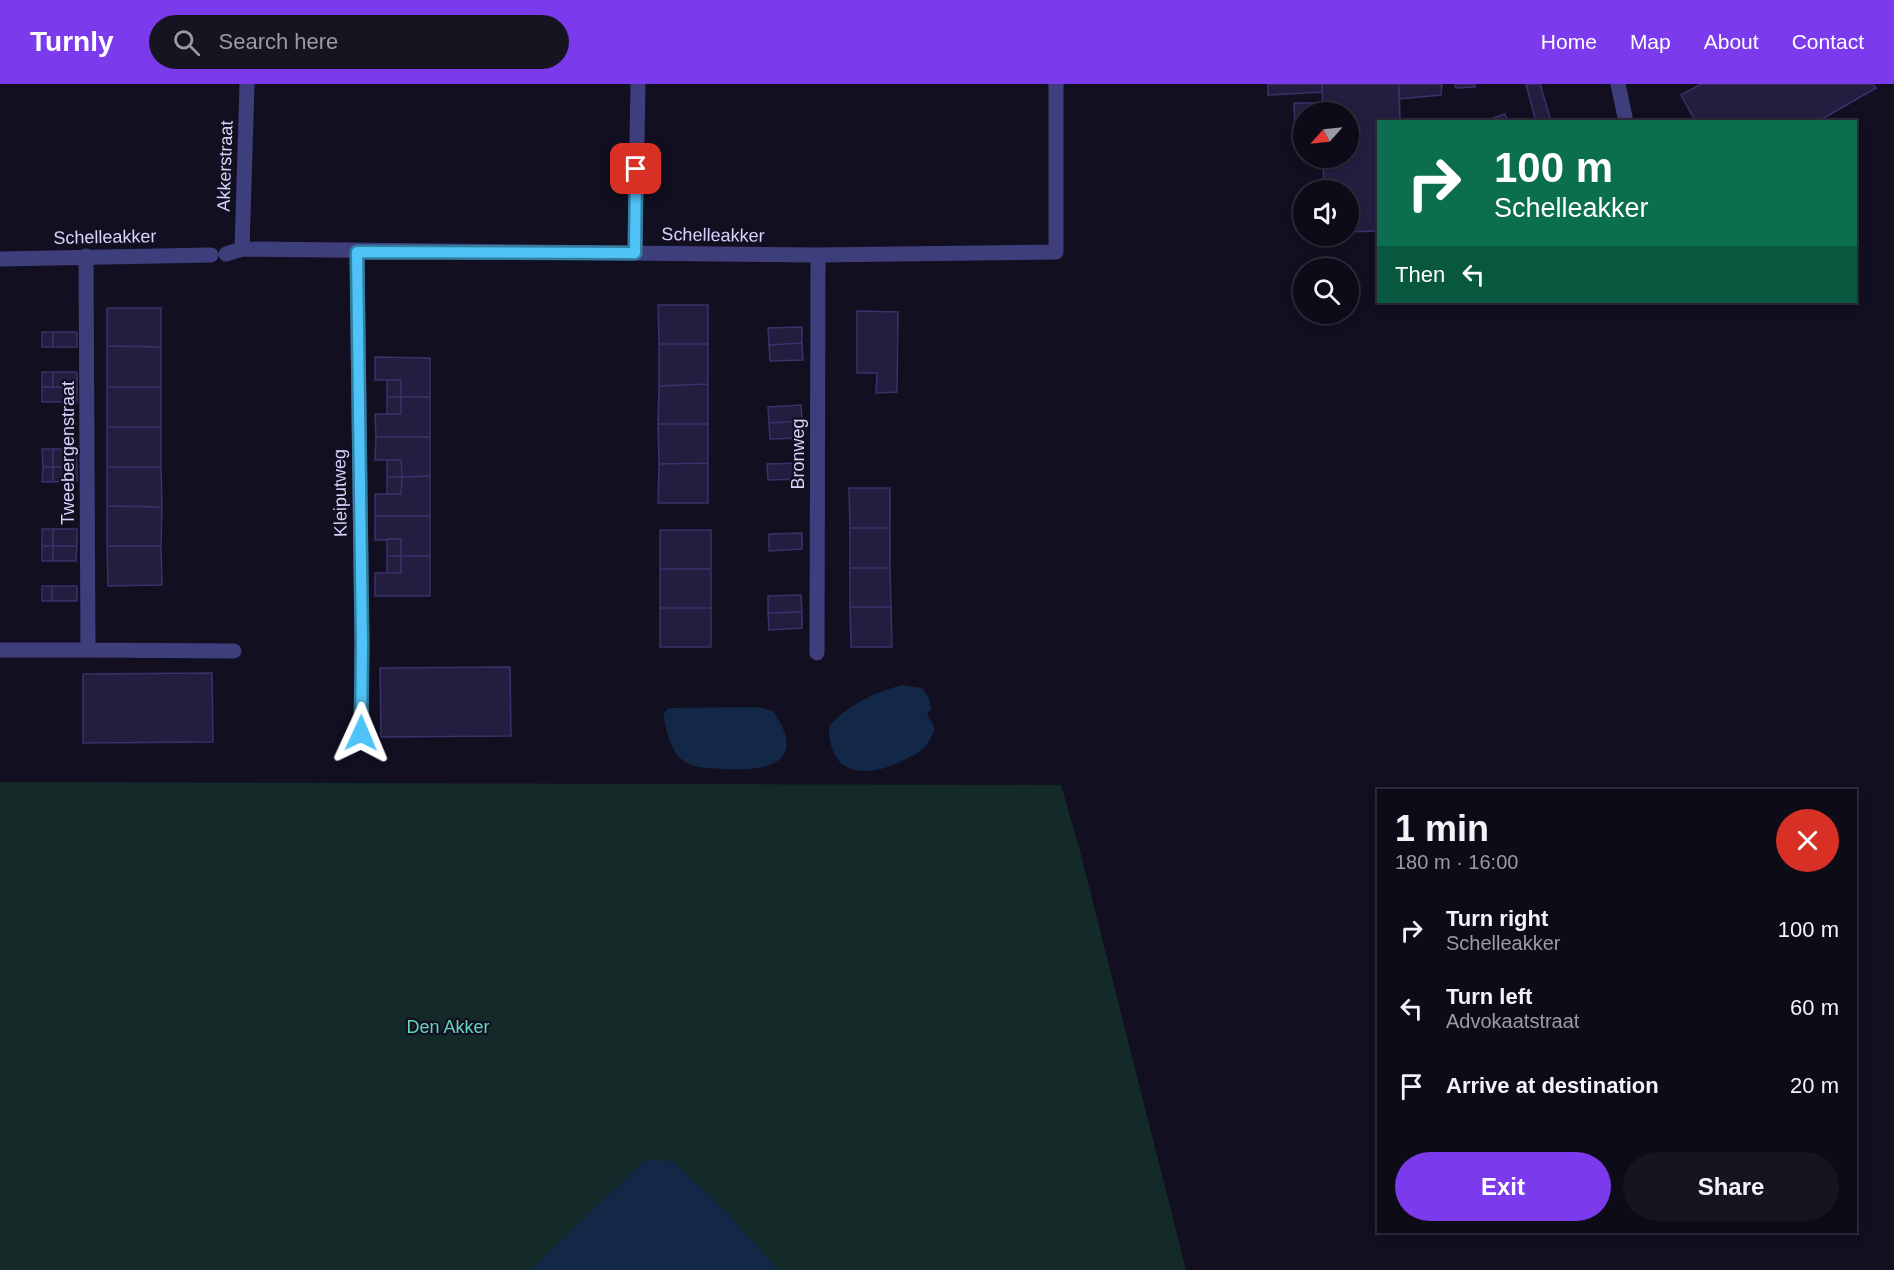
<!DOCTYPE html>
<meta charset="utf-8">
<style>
:root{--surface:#0e0b19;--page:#171422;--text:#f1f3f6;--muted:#9b9ba2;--line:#2e2b38;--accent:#7c3aed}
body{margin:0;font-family:Arial,sans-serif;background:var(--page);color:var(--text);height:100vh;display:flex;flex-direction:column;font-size:22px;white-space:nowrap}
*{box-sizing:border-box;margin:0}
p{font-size:20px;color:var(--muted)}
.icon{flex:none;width:33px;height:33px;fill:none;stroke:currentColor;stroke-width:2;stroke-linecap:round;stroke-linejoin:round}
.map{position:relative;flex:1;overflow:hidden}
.side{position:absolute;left:1377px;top:705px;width:480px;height:444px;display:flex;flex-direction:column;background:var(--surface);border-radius:0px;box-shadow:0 3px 9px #0003,0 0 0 2px var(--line)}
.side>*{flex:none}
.banner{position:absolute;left:1377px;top:36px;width:480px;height:183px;border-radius:0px;box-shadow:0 3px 9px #0003,0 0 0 2px var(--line);background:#0b6e4f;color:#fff;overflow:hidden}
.needle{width:39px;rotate:243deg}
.controls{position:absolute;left:1293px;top:18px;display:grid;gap:12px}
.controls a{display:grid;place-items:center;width:66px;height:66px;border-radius:50%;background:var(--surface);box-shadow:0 3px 9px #0003,0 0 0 2px var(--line);font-size:30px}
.pin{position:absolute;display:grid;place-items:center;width:51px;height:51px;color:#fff;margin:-26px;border-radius:12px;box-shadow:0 3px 9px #0006}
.me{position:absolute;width:66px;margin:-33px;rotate:1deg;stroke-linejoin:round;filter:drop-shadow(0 0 4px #0008)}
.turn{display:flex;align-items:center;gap:21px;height:126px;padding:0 18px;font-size:27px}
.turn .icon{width:78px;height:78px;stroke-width:2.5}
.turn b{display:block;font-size:42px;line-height:51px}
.then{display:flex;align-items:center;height:57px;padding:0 18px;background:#0003;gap:12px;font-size:22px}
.round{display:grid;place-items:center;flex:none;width:63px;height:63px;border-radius:32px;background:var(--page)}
.summary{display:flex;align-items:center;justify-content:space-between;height:102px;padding:0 18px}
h1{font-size:36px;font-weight:600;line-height:45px}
.button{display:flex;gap:12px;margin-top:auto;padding:12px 18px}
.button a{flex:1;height:69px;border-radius:36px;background:var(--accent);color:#fff;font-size:24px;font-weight:600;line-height:69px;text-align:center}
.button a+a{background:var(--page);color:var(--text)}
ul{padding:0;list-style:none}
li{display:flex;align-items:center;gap:18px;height:78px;padding:0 18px}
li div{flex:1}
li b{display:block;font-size:22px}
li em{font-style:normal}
header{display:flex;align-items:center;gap:36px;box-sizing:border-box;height:84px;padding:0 30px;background:var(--accent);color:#fff}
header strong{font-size:28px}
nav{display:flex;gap:33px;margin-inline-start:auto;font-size:21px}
.search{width:420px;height:54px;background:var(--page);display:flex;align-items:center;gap:15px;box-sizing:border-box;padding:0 21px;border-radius:33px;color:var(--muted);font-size:22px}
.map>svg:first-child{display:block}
.green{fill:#132a29}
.water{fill:#132847}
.building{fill:#231d40;stroke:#3b316a;stroke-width:1.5}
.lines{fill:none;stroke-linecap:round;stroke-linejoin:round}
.street{stroke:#3f3e7c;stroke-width:15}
.route-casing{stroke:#337fa1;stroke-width:15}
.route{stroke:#4fc3f7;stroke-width:10}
.labels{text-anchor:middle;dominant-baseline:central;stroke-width:4.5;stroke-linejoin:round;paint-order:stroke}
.street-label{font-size:18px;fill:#d6d3fb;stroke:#120f21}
.park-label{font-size:18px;fill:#65d5b7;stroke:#120f21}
</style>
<header>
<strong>Turnly</strong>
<div class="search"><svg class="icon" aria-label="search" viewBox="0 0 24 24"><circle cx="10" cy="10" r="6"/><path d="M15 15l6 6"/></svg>Search here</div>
<nav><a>Home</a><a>Map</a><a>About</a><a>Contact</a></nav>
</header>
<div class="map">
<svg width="1894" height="1186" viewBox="0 0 1894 1186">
<rect width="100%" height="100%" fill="#120f21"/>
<path class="green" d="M0 698 1061 701 1080 767 1186 1186H0Z"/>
<path class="water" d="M902 601 922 604 929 614 931 626 927 629 935 645C932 651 929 657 926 662 920 669 910 673 902 677 865 695 829 692 829 643 846 621 876 608 902 601Z
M757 623 773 627C808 677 770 688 725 685 711 684 692 685 681 675 672 668 663 639 664 629L669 624Z
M645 1076 673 1077 731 1133 778 1186H530Z"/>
<path class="building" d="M1268 0H1322V8L1268 11Z
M1322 0H1399L1400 38H1378V147L1348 148V106H1324L1323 74H1348V28H1323Z
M1399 0H1442L1441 11 1399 15Z
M1455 0H1475V3L1456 4Z
M1526 0H1540L1551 37 1536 38Z
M1701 0H1873L1876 4 1817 38H1696L1681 11Z
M1294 19H1314V28H1304V49H1295Z
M1505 30 1508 38H1494L1493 34Z
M658 221H708V260H659Z
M107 224H161V263L107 262Z
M857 227 898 228 897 308 876 309 877 289H857Z
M802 243V259L769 261 768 244Z
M42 248H53V263H42Z
M53 248H77V263H53Z
M802 259 803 276 770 277 769 261Z
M659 260H708V300L659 302Z
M107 262 161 263V303H107Z
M375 273 430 274V313H401V296H375Z
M42 288H53V303H42Z
M53 288H77V303H53Z
M387 296H401V313H387Z
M708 300V340H658L659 302Z
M42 303H77V318H42Z
M107 303H161V343H107Z
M387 313H401V330H387Z
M401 313H430V353H376L375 330H401Z
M801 321 802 337 769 339 768 323Z
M802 337V354L770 355 769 339Z
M658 340H708V379L659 380Z
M107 343H161V383H107Z
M376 353H430V392L402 393 401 376H375Z
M42 365H53V383H43Z
M53 365H76L77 383H53Z
M387 376H401L402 393H387Z
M708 379V419H658L659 380Z
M800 379 801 395 768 396 767 380Z
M43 383H53V398H42Z
M53 383H77V397L53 398Z
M107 383H161L162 423 107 422Z
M430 392V432H375V410H401L402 393Z
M387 393H402L401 410H387Z
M849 404H890V444H850Z
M107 422 162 423 161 462H107Z
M375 432H430V472H401V455L375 456Z
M850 444H890V484H850Z
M42 445H53V462H42Z
M53 445H77V462H53Z
M660 446H711V485H660Z
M802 449V465L769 467V450Z
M387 455H401V472H387Z
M42 462H53V477H42Z
M53 462H77L76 477H53Z
M107 462H161L162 501 108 502Z
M387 472H401V489H387Z
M401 472H430V512H375V489H401Z
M850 484H890L891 523H850Z
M660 485H711V524H660Z
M42 502H52V517H42Z
M52 502H77V517H52Z
M801 511 802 528 768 529V512Z
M850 523H891L892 563H851Z
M660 524H711V563H660Z
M802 528V544L769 546 768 529Z
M510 583 511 652 381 653 380 584Z
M212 589 213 658 83 659V590Z"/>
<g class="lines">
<path class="street" d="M1618 0 1626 38
M242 165 247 0
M357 168 362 562 361 649
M635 169 638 0
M226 170 242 165 818 171 1056 168V0
M0 175 211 171
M0 566H88L86 172
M88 566 234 567
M817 569 818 171"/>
</g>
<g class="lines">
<g class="route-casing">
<path id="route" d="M361 649 362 562 357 168 635 169 636 85"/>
</g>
<use href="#route" class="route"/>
</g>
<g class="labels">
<g class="street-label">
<text transform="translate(225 82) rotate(-88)">Akkerstraat</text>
<text transform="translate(713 151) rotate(1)">Schelleakker</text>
<text transform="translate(105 153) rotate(-1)">Schelleakker</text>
<text transform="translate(68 369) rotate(-90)">Tweebergenstraat</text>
<text transform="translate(798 370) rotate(-90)">Bronweg</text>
<text transform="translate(340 409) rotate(-91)">Kleiputweg</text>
</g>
<g class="park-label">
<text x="448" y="943">Den Akker</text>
</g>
</g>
</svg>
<div class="controls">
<a><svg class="needle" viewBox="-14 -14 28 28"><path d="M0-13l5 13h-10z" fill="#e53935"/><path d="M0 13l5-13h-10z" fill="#9b9ba2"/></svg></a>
<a><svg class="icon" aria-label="sound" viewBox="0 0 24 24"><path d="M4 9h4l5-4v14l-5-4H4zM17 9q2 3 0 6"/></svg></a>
<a><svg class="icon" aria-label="search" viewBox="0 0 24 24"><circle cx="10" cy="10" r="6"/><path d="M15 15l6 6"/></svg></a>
</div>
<div class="pin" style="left:636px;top:85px;background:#d93025"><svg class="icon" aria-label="arrive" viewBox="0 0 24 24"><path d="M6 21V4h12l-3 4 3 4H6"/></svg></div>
<svg class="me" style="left:361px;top:649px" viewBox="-20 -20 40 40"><path d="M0-17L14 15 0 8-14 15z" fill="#4fc3f7" stroke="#fff" stroke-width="4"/></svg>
<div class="banner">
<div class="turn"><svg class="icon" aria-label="right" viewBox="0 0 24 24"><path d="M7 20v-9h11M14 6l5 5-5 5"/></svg><div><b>100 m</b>Schelleakker</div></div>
<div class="then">Then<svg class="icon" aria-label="left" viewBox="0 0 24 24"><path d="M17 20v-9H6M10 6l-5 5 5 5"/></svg></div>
</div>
<section class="side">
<div class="summary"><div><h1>1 min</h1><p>180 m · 16:00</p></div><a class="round" style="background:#d93025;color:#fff"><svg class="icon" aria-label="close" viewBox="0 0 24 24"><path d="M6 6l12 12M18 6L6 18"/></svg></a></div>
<ul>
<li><svg class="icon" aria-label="right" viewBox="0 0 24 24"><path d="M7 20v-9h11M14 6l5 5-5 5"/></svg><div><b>Turn right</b><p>Schelleakker</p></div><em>100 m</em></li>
<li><svg class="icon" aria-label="left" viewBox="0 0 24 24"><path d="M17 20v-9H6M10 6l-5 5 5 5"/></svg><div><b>Turn left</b><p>Advokaatstraat</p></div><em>60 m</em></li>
<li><svg class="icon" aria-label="arrive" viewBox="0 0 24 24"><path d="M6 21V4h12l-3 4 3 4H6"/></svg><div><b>Arrive at destination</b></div><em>20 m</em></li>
</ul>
<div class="button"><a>Exit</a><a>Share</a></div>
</section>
</div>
